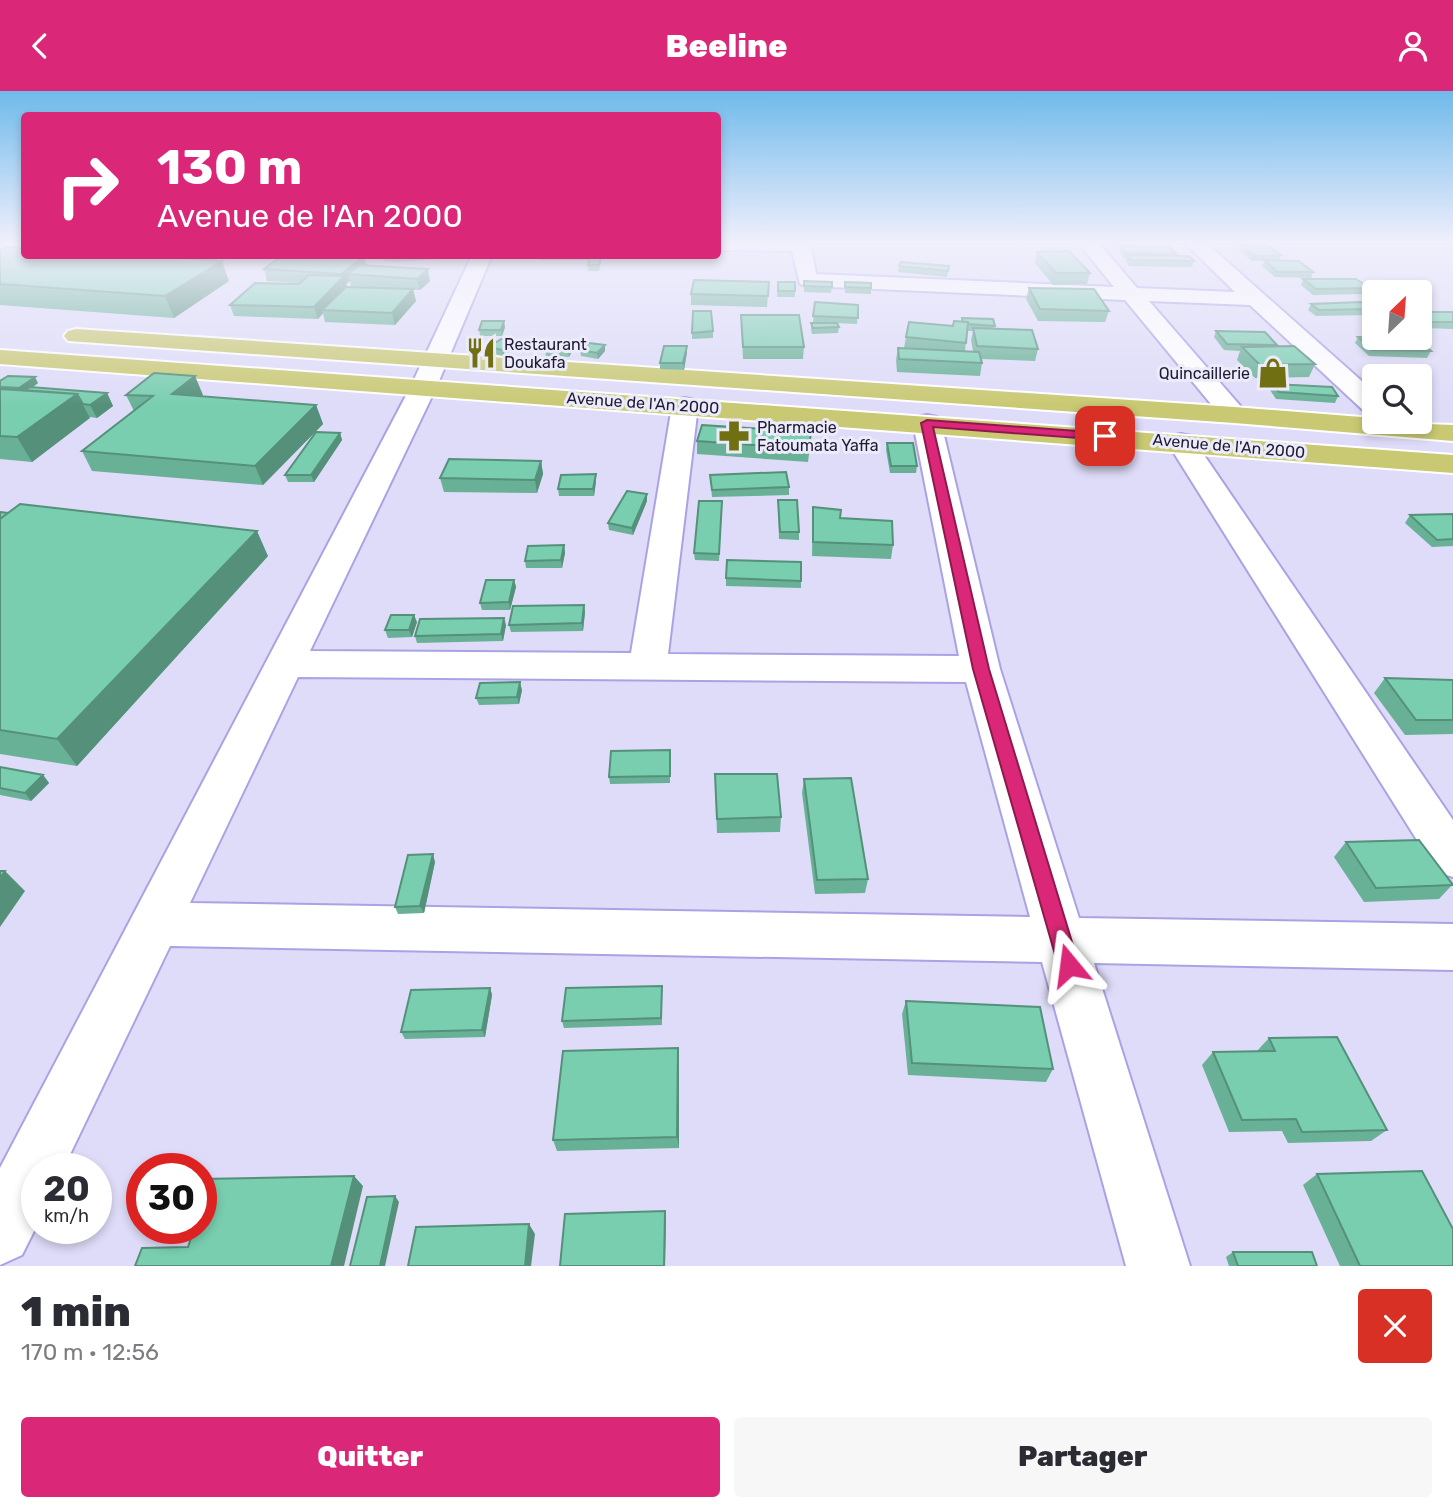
<!DOCTYPE html>
<html lang="fr">
<meta charset="utf-8">
<style>
:root{--surface:#fff;--page:#f7f7f7;--text:#2b2b33;--muted:#7c7c81;--accent:#db2777}
body{margin:0;font-family:Rubik,sans-serif;background:var(--page);color:var(--text);height:100vh;display:flex;flex-direction:column;font-size:26px;white-space:nowrap}
*{box-sizing:border-box;margin:0}
p{font-size:23px;color:var(--muted)}
.icon{flex:none;width:38px;height:38px;fill:none;stroke:currentColor;stroke-width:2;stroke-linecap:round;stroke-linejoin:round}
.map{position:relative;height:1175px;overflow:hidden}
.side{display:flex;flex-direction:column;background:var(--surface);flex:1}
.side>*{flex:none}
.top-card{position:absolute;left:21px;top:21px;width:700px;height:147px;border-radius:7px;box-shadow:0 4px 10px #0003;background:#db2777;color:#fff;overflow:hidden}
.needle{width:46px;rotate:25deg}
.tools{position:absolute;left:1362px;top:189px;display:grid;gap:14px}
.tools a{display:grid;place-items:center;width:70px;height:70px;border-radius:7px;background:var(--surface);box-shadow:0 4px 10px #0003;font-size:35px}
.speed{position:absolute;left:21px;top:1062px;display:flex;gap:14px;font-size:35px;font-weight:700;text-align:center}
.speed>*{display:grid;place-content:center;width:91px;height:91px;border-radius:50%;background:var(--surface);box-shadow:0 4px 10px #0003;line-height:1}
.speed small{font-size:18px;font-weight:400}
.speed .limit{border:10px solid #d22;background:#fff;color:#111}
.pin{position:absolute;display:grid;place-items:center;width:60px;height:60px;color:#fff;margin:-30px;border-radius:14px;box-shadow:0 4px 10px #0006}
.me{position:absolute;width:77px;margin:-38px;rotate:344deg;stroke-linejoin:round;filter:drop-shadow(0 0 5px #0008)}
.turn{display:flex;align-items:center;gap:24px;height:147px;padding:0 21px;font-size:32px}
.turn .icon{width:91px;height:91px;stroke-width:2.5}
.turn b{display:block;font-size:49px;line-height:60px}
.round{display:grid;place-items:center;flex:none;width:74px;height:74px;border-radius:7px;background:var(--page)}
.overview{display:flex;align-items:center;justify-content:space-between;height:119px;padding:0 21px}
h1{font-size:42px;font-weight:800;line-height:52px}
.primary-button{display:flex;gap:14px;margin-top:auto;padding:14px 21px}
.primary-button a{flex:1;height:80px;border-radius:7px;background:var(--accent);color:#fff;font-size:28px;font-weight:800;line-height:80px;text-align:center}
.primary-button a+a{background:var(--page);color:var(--text)}
header{display:flex;justify-content:space-between;align-items:center;height:91px;padding:0 21px;background:var(--accent);color:#fff;font-size:32px;font-weight:800}
.map>svg:first-child{display:block}
.lines{fill:none;stroke-linecap:round;stroke-linejoin:round}
.street-casing{stroke:#aaa2e4;stroke-width:4}
.primary-casing{stroke:#fff;stroke-width:4}
.street{fill:#fff;fill-rule:evenodd}
.primary{fill:#c9c973;fill-rule:evenodd}
.wall{fill:#68b197;fill-rule:evenodd}
.shaded-wall{fill:#55907b}
.building{fill:#79ceb0;stroke:#55907b;stroke-width:2}
.route{fill:#db2777;stroke:#8e194d;stroke-width:2}
.labels{text-anchor:middle;dominant-baseline:central;stroke-width:6;stroke-linejoin:round;paint-order:stroke}
.far-poi-label{font-size:16px;fill:#1e1a33;stroke:#ecebf9;text-anchor:start}
.far-street-label{font-size:16px;fill:#1e1a33;stroke:#ecebf9}
</style>
<header><svg class="icon" aria-label="back" viewBox="0 0 24 24"><path d="M15 5l-7 7 7 7"/></svg>Beeline<svg class="icon" aria-label="person" viewBox="0 0 24 24"><circle cx="12" cy="8" r="4"/><path d="M4 21q1-7 8-7t8 7"/></svg></header>
<div class="map">
<svg width="1453" height="1175" viewBox="0 0 1453 1175">
<rect width="100%" height="100%" fill="#dedcf8"/>
<g class="lines">
<g class="street-casing">
<path id="street" d="M8 150H24V157L0 170V155Z
M718 150H810L816 183 1114 196 1077 150H1097L1137 197 1235 201 1183 150H1204L1374 301V323L1365 321 1250 214 1149 210 1243 318 1247 324 1243 330 1234 332 1225 330 1125 209 807 195 800 193 792 160 718 159Z
M472 164H492L436 297 310 560 631 562 672 315 676 309 685 307 694 309 698 315 668 563 959 565 913 332 917 326 927 324 937 326 941 332 1000 578 1079 827 1453 833V879L1094 872 1190 1175H1126L1042 871 170 855 63 1078H37V1134L22 1164 0 1174V1077L410 297ZM298 586 966 591 1030 826 190 812Z
M1181 343 1191 345 1453 729V786L1437 781 1167 351 1171 345Z"/>
</g>
<g class="primary-casing">
<path id="primary" d="M76 238 1234 316 1374 327V331L1453 334V350L1234 332 68 250 64 245 68 240Z
M0 259 1453 364V382L0 273Z"/>
</g>
<use href="#street" class="street"/>
<use href="#primary" class="primary"/>
</g>
<path class="wall" d="M1240 154 1281 164 1279 169 1313 181 1311 187 1275 186 1262 175 1264 170H1252L1238 159Z
M1120 155 1176 163 1175 165 1194 170 1192 176 1129 175 1126 170V167H1124L1119 160Z
M0 159 145 164H198L195 167H179L229 190 174 227 0 214Z
M1037 161 1090 182 1087 193 1053 194 1035 172Z
M366 164 364 166 367 175 430 190 420 199H413L416 210 395 234 325 231 323 222 318 228 234 225 230 214 299 193 301 192 267 190 264 178ZM350 190 351 195 404 198 347 196 346 193Z
M380 164H451L450 167 397 171 384 170Z
M538 164H601V172L599 180H588V174L589 169H539Z
M899 175H949L947 186 898 181Z
M1303 188 1370 197 1367 203 1313 204 1301 194Z
M804 190 832 191 831 202 804 201Z
M769 191 767 216 691 214V203Z
M778 191H795V206H777Z
M845 191 871 197V203L845 202Z
M1029 197 1109 220 1105 231 1038 230 1026 208Z
M815 211 858 214 857 233 837 232 839 236 838 242 812 243 811 238V232H833L813 231Z
M1311 213 1370 218 1367 224 1316 225 1308 219Z
M1419 221H1453V238L1424 237 1419 234Z
M741 224 804 256 803 268H743Z
M962 227 995 235 994 238 1038 258 1035 270 981 268 982 272 980 285 897 281 896 269 898 257H904L906 246 953 235 961 231ZM967 240H973L971 249 973 260H965Z
M505 236 502 245H480L479 239Z
M713 240V247L692 248V242Z
M1216 240 1277 254 1276 256 1315 273 1309 286 1255 287 1237 269 1240 260 1224 259 1214 246Z
M1358 246 1431 260 1427 267 1369 265 1355 252Z
M575 249V255L569 266 546 265 545 259Z
M513 251 514 257 503 265 490 262 489 256Z
M580 259 605 260 598 268 581 265Z
M687 261 684 279 660 278V272Z
M0 290 38 292 33 296 107 302 113 315 97 327 90 326 32 371 0 368Z
M1273 293 1338 305 1335 312 1276 308 1270 299Z
M126 304H203L201 305 316 314 323 333 263 394 92 380 82 360 134 320Z
M340 342 342 349 314 391H288L285 384Z
M697 350 810 355 808 371 697 363Z
M887 352 917 375 916 382H890L886 359Z
M541 370 543 383 537 402 444 401 440 387Z
M596 383V390L594 405H559L558 398Z
M710 384 789 396V404L712 406Z
M778 409 799 441V449L779 448Z
M647 410 633 444 609 439 608 432Z
M813 416 840 427 893 454 891 468 812 465Z
M722 417 719 470 695 469 694 462Z
M0 421 268 465 77 675 0 663Z
M1453 423V455L1432 456 1405 432 1410 424Z
M564 454 565 462 562 477H526L525 470Z
M726 487 801 490V497L726 495Z
M514 489 516 496 510 519H482L480 512Z
M584 514 585 521 583 540 511 541 509 534Z
M417 531 412 546 388 547 385 539Z
M506 534 503 550 417 552 415 545Z
M1385 587 1453 589V643L1405 644 1374 602Z
M522 599 519 613 479 614 476 607Z
M670 659V692L610 693 609 686Z
M0 676 43 684 49 692 31 710 0 704Z
M715 683 781 726 780 741 717 742Z
M804 688 868 788 865 802 815 803 802 702Z
M1346 751 1453 793 1439 808 1364 811 1334 766Z
M435 771 424 822 398 823 395 816Z
M662 895V934L564 937 562 930Z
M490 897 492 904 485 946 405 948 401 941Z
M906 910 1053 978 1046 991 908 984 902 923Z
M1269 947 1387 1039 1371 1050 1288 1052 1282 1040 1229 1041 1202 974 1213 961 1257 960Z
M678 957 679 969V1057L557 1060 553 1049Z
M1317 1083 1453 1175H1340L1303 1094Z
M363 1095 188 1156 193 1141 166 1142 158 1138H201Z
M1233 1161 1317 1175H1229L1226 1166Z"/>
<path class="shaded-wall" d="M364 165 367 176 348 183 350 190 346 193 348 197 322 219 323 222 318 228 314 216 343 187 341 183Z
M222 170 229 190 174 227 165 205Z
M428 178 430 190 420 199 417 188Z
M413 198 416 210 395 234 392 222Z
M504 230 505 236 502 245 501 239Z
M575 249V255L569 266 568 260Z
M513 251 514 257 503 265 502 259Z
M605 254V260L598 268 597 262Z
M687 255V261L684 279 683 272Z
M195 285 203 304 181 322 172 303Z
M35 286 38 292 22 304 19 297Z
M107 302 113 315 97 327 90 314Z
M77 303 90 327 32 371 17 346Z
M316 314 323 333 263 394 255 375Z
M340 342 342 349 314 391 311 384Z
M541 370 543 383 537 402 535 389Z
M596 383V390L594 405 593 398Z
M647 403V410L633 444 632 437Z
M257 440 268 465 77 675 57 648Z
M564 454 565 462 562 477 561 469Z
M514 489 516 496 510 519 509 511Z
M584 514 585 521 583 540 582 532Z
M414 524 417 531 412 546 409 539Z
M504 527 506 534 503 550 501 543Z
M520 591 522 599 519 613 517 606Z
M43 684 49 692 31 710 25 702Z
M433 763 435 771 424 822 420 815Z
M5 780 25 800 0 836V787Z
M490 897 492 904 485 946 482 939Z
M678 957 679 969V1057L677 1046Z
M354 1085 363 1095 344 1175H331Z
M395 1105 399 1111 385 1175H380Z
M665 1120 666 1130 665 1175H664Z
M529 1133 535 1143 531 1175H525Z"/>
<path class="building" d="M1266 153 1281 164 1254 165 1240 154Z
M1120 155 1170 156 1176 163 1125 162Z
M6 156 24 157V164H140L222 170 165 205 0 193V159Z
M1069 160 1090 182H1056L1037 161Z
M283 164H363L364 165 341 183 264 178Z
M1127 164 1189 165 1194 170 1131 169Z
M590 166H601L599 174H588Z
M1265 169 1299 170 1313 181H1277Z
M901 171 949 175 948 180 899 175Z
M359 174 428 178 417 188 348 183Z
M309 184 344 185 314 216 230 214 255 192 299 193Z
M1303 188H1356L1370 197 1316 198Z
M694 189 769 191 768 205 691 203Z
M804 190 832 191V196L804 195Z
M778 191H795V200H778Z
M845 191 871 192V197L845 196Z
M346 196 413 198 392 222 322 219Z
M1029 197 1094 198 1109 220 1040 218Z
M815 211 858 214V227L813 225Z
M1361 211 1370 218 1319 219 1311 213Z
M693 220H711L713 240 692 242Z
M1419 221H1453V231H1428L1419 225Z
M741 224H799L804 256H743Z
M962 227 993 228 995 235 968 233V231H963Z
M482 230H504L501 239H479Z
M954 230 968 231 966 252 906 246 909 231 953 235Z
M811 232H837L839 236 813 237Z
M973 237 1032 239 1038 258 977 255Z
M1216 240 1265 241 1277 254 1227 253Z
M1358 246 1416 247 1431 260 1372 259Z
M501 248 513 251 502 259 489 256Z
M553 248 575 249 568 260 545 259Z
M589 252 605 254 597 262 580 259Z
M664 255H687L683 272H660Z
M1294 255 1315 273 1260 274 1242 256Z
M898 257 979 261 982 272 899 268Z
M154 282 195 285 172 303 316 314 255 375 82 360 153 305 126 304Z
M8 285 35 286 19 297 0 296V290Z
M1273 293 1332 296 1338 305 1279 301Z
M30 296 107 302 90 314 83 313 77 303 24 299Z
M0 298 77 303 17 346 0 345Z
M702 334 811 341 809 358 697 350Z
M316 341 340 342 311 384H285Z
M887 352H913L917 375H891Z
M449 368 541 370 535 389 440 387Z
M786 381 789 396 712 399 710 384Z
M596 383 593 398H558L561 384Z
M627 400 647 403 632 437 608 432Z
M778 409H797L799 441H780Z
M699 410H722L719 463 694 462Z
M20 413 257 440 57 648 0 639V428Z
M813 416 841 419 840 427 892 430 893 454 813 451Z
M0 421 8 422 0 428Z
M1453 423V448L1437 449 1410 424Z
M564 454 561 469 525 470 528 455Z
M727 469 801 471V490L726 487Z
M486 489H514L509 511 480 512Z
M584 514 582 532 509 534 513 515Z
M391 524H414L409 539H385Z
M504 527 501 543 415 545 420 528Z
M1385 587 1453 589V629H1416Z
M520 591 517 606 476 607 480 592Z
M670 659V685L609 686 611 660Z
M0 676 43 684 25 702 0 697Z
M715 683H777L781 726 717 728Z
M851 687 868 788 817 789 804 688Z
M1419 749 1453 794 1376 797 1346 751Z
M433 763 420 815 395 816 408 764Z
M0 780H5L0 787Z
M662 895 661 927 562 930 566 897Z
M490 897 482 939 401 941 411 899Z
M906 910 1040 916 1053 978 912 972Z
M1337 946 1387 1039 1302 1041 1296 1028 1242 1029 1213 961 1275 960 1269 947Z
M678 957 677 1046 553 1049 563 960Z
M1422 1080 1453 1138V1175H1360L1317 1083Z
M354 1085 331 1175H135L142 1157 188 1156 194 1138H201V1088Z
M395 1105 380 1175H350L367 1106Z
M665 1120 664 1175H560L565 1123Z
M529 1133 525 1175H408L416 1136Z
M1233 1161H1312L1317 1175H1238Z"/>
<linearGradient id="sky" x2="0" y2="1"><stop stop-color="#6fbaeb"/><stop offset="0.48" stop-color="#f0effc"/><stop offset="1" stop-color="#f0effc" stop-opacity="0"/></linearGradient>
<rect width="1453" height="315" fill="url(#sky)"/>
<path class="route" d="M927 329 1105 342 1111 345 1105 349 933 336 989 578 1079 874 1076 881 1069 883 1061 881 1058 874 973 578 921 332Z"/>
<defs>
<g id="restaurant-bare" transform="scale(2.415)"><path d="M-5-6h1v4h1v-4h1v4h1v-4h1v5L-1.5 .5V6h-2V.5L-5-1ZM5-6V6H3V1.5H1.5Q1.5-4 5-6Z" fill="#707013" stroke="#ecebf9" stroke-width="2.5" paint-order="stroke"/></g>
<g id="shop-bare" transform="scale(2.415)"><path d="M-5-2.5h2.3a2.7 3.5 0 0 1 5.4 0H5L5.5 6h-11ZM-1.5-2.5h3a1.5 2.3 0 0 0-3 0Z" fill="#707013" stroke="#ecebf9" stroke-width="2.5" paint-order="stroke"/></g>
<g id="pharmacy-bare" transform="scale(2.415)"><path d="M-2-6h4v4h4v4h-4v4h-4v-4h-4v-4h4Z" fill="#707013" stroke="#ecebf9" stroke-width="2.5" paint-order="stroke"/></g>
</defs>
<g fill-rule="evenodd">
<use href="#restaurant-bare" x="481" y="262"/>
<use href="#shop-bare" x="1273" y="282"/>
<use href="#pharmacy-bare" x="734" y="345"/>
</g>
<g class="labels">
<g class="far-poi-label">
<text x="504" y="253">Restaurant<tspan x="504" dy="18">Doukafa</tspan></text>
<text x="1250" y="282" text-anchor="end">Quincaillerie</text>
<text x="757" y="336">Pharmacie<tspan x="757" dy="18">Fatoumata Yaffa</tspan></text>
</g>
<g class="far-street-label">
<text transform="translate(643 312) rotate(4)">Avenue de l'An 2000</text>
<text transform="translate(1229 355) rotate(5)">Avenue de l'An 2000</text>
</g>
</g>
</svg>
<div class="tools">
<a><svg class="needle" viewBox="-14 -14 28 28"><path d="M0-13l5 13h-10z" fill="#e53935"/><path d="M0 13l5-13h-10z" fill="#7c7c81"/></svg></a>
<a><svg class="icon" aria-label="search" viewBox="0 0 24 24"><circle cx="10" cy="10" r="6"/><path d="M15 15l6 6"/></svg></a>
</div>
<div class="speed"><div>20<small>km/h</small></div><div class="limit">30</div></div>
<div class="pin" style="left:1105px;top:345px;background:#d93025"><svg class="icon" aria-label="arrive" viewBox="0 0 24 24"><path d="M6 21V4h12l-3 4 3 4H6"/></svg></div>
<svg class="me" style="left:1069px;top:874px" viewBox="-20 -20 40 40"><path d="M0-17L14 15 0 8-14 15z" fill="#db2777" stroke="#fff" stroke-width="4"/></svg>
<div class="top-card">
<div class="turn"><svg class="icon" aria-label="right" viewBox="0 0 24 24"><path d="M7 20v-9h11M14 6l5 5-5 5"/></svg><div><b>130 m</b>Avenue de l'An 2000</div></div>
</div>
</div>
<section class="side">
<div class="overview"><div><h1>1 min</h1><p>170 m · 12:56</p></div><a class="round" style="background:#d93025;color:#fff"><svg class="icon" aria-label="close" viewBox="0 0 24 24"><path d="M6 6l12 12M18 6L6 18"/></svg></a></div>
<div class="primary-button"><a>Quitter</a><a>Partager</a></div>
</section>
